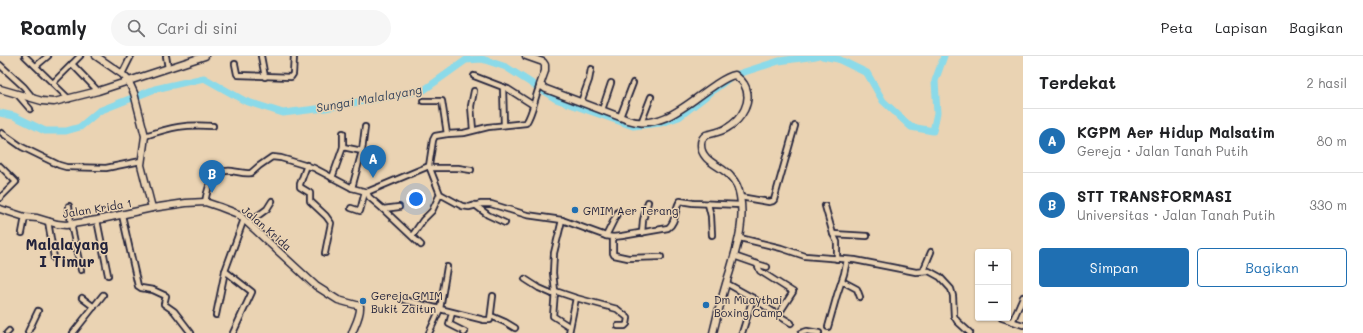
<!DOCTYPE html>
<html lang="id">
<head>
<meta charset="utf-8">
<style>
	:root { --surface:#fff; --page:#f6f6f6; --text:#202124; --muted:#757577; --line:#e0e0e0; --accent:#1f6fb2 }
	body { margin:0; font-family:Mali,sans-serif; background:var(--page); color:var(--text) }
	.controls { position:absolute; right:12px; bottom:12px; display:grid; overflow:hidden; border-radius:4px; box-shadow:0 1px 3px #0004 }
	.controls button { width:36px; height:36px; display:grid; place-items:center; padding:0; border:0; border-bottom:1px solid var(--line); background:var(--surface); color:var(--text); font:20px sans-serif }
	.you { position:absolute; left:416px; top:143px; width:14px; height:14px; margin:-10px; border:3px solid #fff; border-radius:50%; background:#1a73e8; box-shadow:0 0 0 6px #1a73e833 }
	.badge { display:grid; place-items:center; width:26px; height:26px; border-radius:50%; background:var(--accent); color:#fff; font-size:13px; font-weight:700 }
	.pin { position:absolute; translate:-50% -33px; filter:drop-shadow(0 1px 2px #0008) }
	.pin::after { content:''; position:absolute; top:21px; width:14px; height:12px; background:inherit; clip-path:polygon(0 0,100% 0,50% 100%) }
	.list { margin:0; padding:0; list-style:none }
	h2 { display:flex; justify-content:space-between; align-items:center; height:52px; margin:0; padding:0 16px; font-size:17px }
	h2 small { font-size:13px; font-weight:400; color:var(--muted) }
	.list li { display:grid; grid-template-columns:26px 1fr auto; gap:12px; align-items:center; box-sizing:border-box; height:64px; padding:0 16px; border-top:1px solid var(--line) }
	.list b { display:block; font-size:15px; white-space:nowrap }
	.list p { margin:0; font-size:13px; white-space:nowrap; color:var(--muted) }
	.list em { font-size:13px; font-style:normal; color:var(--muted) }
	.actions { display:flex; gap:8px; padding:12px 16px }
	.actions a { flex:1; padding:9px 0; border:1px solid var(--accent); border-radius:4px; text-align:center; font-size:14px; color:var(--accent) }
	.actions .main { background:var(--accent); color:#fff }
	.icon { flex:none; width:22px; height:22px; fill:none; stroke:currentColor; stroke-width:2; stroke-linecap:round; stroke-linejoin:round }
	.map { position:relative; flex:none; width:1023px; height:277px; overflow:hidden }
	header { display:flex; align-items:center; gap:24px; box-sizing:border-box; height:56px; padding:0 20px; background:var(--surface); border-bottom:1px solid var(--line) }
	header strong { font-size:19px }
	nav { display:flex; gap:22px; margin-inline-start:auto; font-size:14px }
	.search { width:280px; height:36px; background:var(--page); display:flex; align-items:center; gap:10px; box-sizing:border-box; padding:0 14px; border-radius:22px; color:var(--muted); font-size:15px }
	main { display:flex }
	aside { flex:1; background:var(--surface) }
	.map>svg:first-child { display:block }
</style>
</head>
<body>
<header>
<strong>Roamly</strong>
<div class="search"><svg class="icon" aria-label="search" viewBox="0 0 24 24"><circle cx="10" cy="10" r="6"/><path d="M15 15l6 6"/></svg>Cari di sini</div>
<nav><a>Peta</a><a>Lapisan</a><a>Bagikan</a></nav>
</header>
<main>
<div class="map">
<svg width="1023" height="277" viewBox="0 0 1023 277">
	<rect width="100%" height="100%" fill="#ead3b3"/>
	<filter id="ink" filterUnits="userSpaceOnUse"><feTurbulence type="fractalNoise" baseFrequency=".025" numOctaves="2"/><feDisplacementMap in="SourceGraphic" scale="8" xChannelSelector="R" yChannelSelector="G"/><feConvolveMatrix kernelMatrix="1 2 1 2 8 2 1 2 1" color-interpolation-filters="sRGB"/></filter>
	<g filter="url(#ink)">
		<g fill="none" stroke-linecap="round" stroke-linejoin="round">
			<g stroke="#8bdae9" stroke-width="7">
				<polyline points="822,0 838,3 867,17 883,45 911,71 933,75 937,57 935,25 944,0"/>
				<polyline points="0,57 14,60 45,75 66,75 80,71 99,55 155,33 204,22 245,45 283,57 325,52 424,34 466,4 482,3 506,11 556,43 633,70 661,67 679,61 732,20 779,5 816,0"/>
			</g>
			<g stroke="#22223b" stroke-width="8">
				<g id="street">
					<polyline points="25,0 69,43"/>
					<polyline points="166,0 168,12"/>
					<polyline points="261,0 265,21"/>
					<polyline points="72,8 98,35"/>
					<polyline points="235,8 237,18 238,19 291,21 293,18 294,0"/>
					<polyline points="0,9 24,31 33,42"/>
					<polyline points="36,10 48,0"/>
					<polyline points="122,18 131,0"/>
					<polyline points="474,20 508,33 533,49"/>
					<polyline points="53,27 80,0"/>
					<polyline points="503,31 504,69"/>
					<polyline points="17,38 30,53"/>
					<polyline points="423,45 442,45 447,78"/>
					<polyline points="581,46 589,24 591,13"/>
					<polyline points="602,54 611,27"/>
					<polyline points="620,61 633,27"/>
					<polyline points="641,67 651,41"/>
					<polyline points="473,74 471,50 474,35"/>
					<polyline points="2,77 22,91 59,109 66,111 106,112 141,105"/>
					<path d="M145 80C172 71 185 68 213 70"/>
					<polyline points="343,91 343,77"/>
					<polyline points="362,95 365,71"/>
					<polyline points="307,109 300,128 300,131 310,137 310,145 326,160 331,167 325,197"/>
					<polyline points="0,110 16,126 0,142"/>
					<path d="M429 110 433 84 435 80 447 78 464 77 488 71 526 67C533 57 535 40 540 29"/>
					<polyline points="430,112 458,112 471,114"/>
					<polyline points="332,122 343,91 362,95 352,132"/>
					<path d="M367 136 429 110 440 138 462 150 469 151 481 148H491L527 159 562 164 606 180 613 181 622 180 668 172C677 166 674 153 680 145L693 147 741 149"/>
					<polyline points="740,141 769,146 773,145 774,144 795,70"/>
					<path d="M205 146C208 130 212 113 232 115 239 116 244 118 251 117L259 110 272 101 281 102 314 112 352 132 367 136 369 141 383 153 399 151"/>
					<polyline points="708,148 711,160 712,179"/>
					<polyline points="475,149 488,159 505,167"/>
					<polyline points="69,150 71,168 81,214"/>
					<polyline points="825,150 833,178 837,186 837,203"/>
					<polyline points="351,152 360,155 365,136"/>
					<polyline points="383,153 421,189"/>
					<polyline points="122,159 138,230 141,232 153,234 166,240 164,248 174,255 191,277"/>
					<polyline points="97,164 108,219"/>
					<polyline points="562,164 554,197 553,217 555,235 576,242 569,277"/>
					<polyline points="48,165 54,202"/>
					<polyline points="248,167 267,153 272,145"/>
					<polyline points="22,177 25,161"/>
					<polyline points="642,177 643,164 648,146"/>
					<polyline points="833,178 867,180"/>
					<polyline points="412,180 423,164 432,155 440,138"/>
					<polyline points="606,180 618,156"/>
					<polyline points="613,181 613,197 614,199 628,202 661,201"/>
					<polyline points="740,182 781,192 805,200 855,204 916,216 929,215 940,221 951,233 953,240 954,260 957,265 970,277"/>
					<polyline points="757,208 767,211"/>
					<polyline points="923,215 931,196"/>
					<polyline points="525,223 539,232 555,239"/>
					<polyline points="842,225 857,233 860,241"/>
					<polyline points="726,227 753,242 778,259 793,236 760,215 757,208 734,200"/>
					<polyline points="555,235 553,260 567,269"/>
					<polyline points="82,242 94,251"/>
					<polyline points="576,242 617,253 628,262 627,268 625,270 618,270"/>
					<polyline points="404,244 440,253 447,211"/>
					<polyline points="452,257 449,268 465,276 464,277"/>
					<polyline points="216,259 225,215"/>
					<polyline points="778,259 791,267"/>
					<polyline points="491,260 505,266 515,272"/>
					<polyline points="1002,262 1023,269"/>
					<polyline points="1012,266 1023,241"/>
					<polyline points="828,271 837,239 844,218 847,204"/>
					<polyline points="28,276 38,255"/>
					<polyline points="7,277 9,275"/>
					<polyline points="73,277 103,239"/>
					<polyline points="233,277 252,236 225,215 244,163"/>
					<polyline points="429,277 440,253 484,264 490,264 493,240"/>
					<polyline points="742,277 753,242"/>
					<polyline points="801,277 807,275 819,277"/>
				</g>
			</g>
			<g stroke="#22223b" stroke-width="9">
				<g id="secondary">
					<path d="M96 0 122 18 128 24 134 37 145 80 141 109 152 152 186 147 205 146 220 151 238 158 316 230 338 244 360 250C361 259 355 269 352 277"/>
					<path d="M526 0 543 6 545 9V15L540 29 546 33 628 64C662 75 689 46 715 29 721 25 728 20 735 19 738 22 742 24 744 28 754 45 741 64 727 72 721 76 713 77 706 79 702 82 701 84 701 89 701 106 723 110 731 121 736 126 739 134 740 140 745 167 737 190 730 215 723 236 718 256 713 277"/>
					<polyline points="0,33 42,45 54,46 98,35 205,0"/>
					<polyline points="0,153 25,161 37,162 57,168 66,169 97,164 152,152"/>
				</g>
			</g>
			<use href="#street" stroke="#ead3b3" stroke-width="4.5"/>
			<use href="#secondary" stroke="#ead3b3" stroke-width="6"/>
		</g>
	</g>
	<g fill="#1f6fb2" stroke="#ead3b3" stroke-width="1.5">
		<circle cx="575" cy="154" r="4"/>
		<circle cx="363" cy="245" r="4"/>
		<circle cx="706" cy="249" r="4"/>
	</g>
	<g text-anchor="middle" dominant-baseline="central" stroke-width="3" stroke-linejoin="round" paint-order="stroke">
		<g font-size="11" fill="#22223b" stroke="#ead3b3">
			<text transform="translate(97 152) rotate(-9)">Jalan Krida 1</text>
			<text transform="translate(267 172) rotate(41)">Jalan Krida</text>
		</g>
		<g font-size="11" fill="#22223b" stroke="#ead3b3" text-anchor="start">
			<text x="583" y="154">GMIM Aer Terang</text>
			<text x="371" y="239">Gereja GMIM<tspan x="371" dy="13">Bukit Zaitun</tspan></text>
			<text x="714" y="243">Dm Muaythai<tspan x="714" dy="13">Boxing Camp</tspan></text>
		</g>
		<g font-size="12" font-style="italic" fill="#37475e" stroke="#ead3b3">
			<text transform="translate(369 42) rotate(-10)">Sungai Malalayang</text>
		</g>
		<g font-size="15" font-weight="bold" fill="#22223b" stroke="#ead3b3">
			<text x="67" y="188">Malalayang<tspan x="67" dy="17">I Timur</tspan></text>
		</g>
	</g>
</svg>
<div class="controls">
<button>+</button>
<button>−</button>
</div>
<div class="you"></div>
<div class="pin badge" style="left:373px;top:122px">A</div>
<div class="pin badge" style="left:212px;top:137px">B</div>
</div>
<aside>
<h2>Terdekat<small>2 hasil</small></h2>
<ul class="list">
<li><span class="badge">A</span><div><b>KGPM Aer Hidup Malsatim</b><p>Gereja · Jalan Tanah Putih</p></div><em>80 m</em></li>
<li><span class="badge">B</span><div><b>STT TRANSFORMASI</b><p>Universitas · Jalan Tanah Putih</p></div><em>330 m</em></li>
</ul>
<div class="actions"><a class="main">Simpan</a><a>Bagikan</a></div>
</aside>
</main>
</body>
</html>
